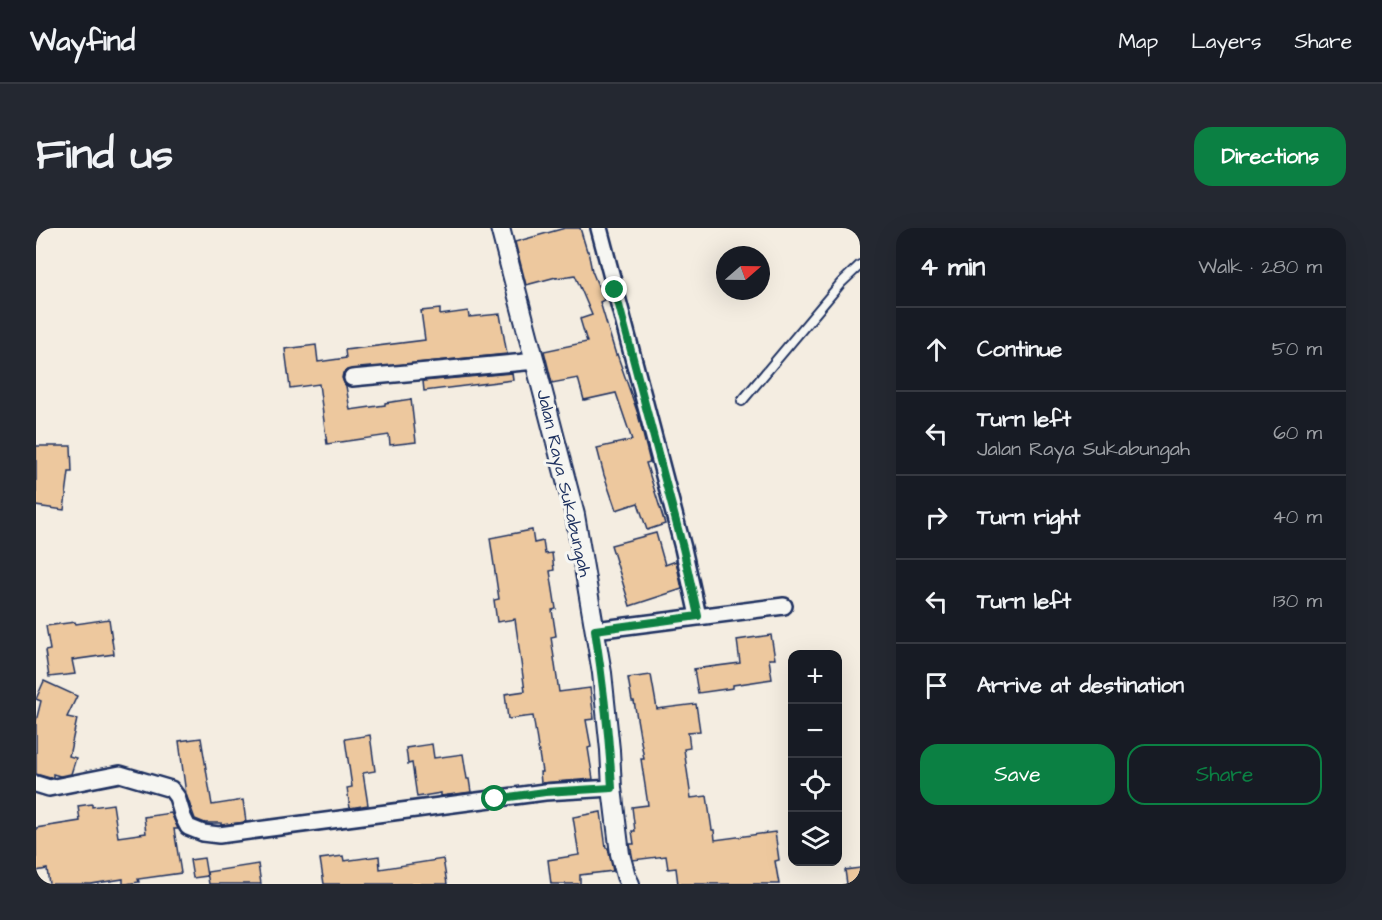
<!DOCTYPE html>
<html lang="en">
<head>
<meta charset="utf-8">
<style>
	:root { --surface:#171b24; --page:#242831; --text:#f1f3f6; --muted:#9ea1a6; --line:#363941; --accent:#0b8043 }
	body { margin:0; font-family:"Architects Daughter",sans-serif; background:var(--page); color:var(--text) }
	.controls { position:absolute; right:18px; bottom:18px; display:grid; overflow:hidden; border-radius:12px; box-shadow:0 6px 24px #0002 }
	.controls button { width:54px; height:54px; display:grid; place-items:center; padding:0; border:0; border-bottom:2px solid var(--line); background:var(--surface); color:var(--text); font:30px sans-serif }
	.compass { position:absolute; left:680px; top:18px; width:54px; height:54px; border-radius:50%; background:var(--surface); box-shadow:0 6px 24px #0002; rotate:70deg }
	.stop { position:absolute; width:18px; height:18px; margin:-14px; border:4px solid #0b8043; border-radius:50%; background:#fff }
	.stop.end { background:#0b8043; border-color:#fff; box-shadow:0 2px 6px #0008 }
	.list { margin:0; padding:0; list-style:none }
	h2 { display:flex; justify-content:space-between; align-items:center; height:78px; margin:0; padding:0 24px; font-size:26px }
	h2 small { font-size:20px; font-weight:400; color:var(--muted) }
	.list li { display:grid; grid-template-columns:39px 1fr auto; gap:18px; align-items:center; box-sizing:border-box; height:84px; padding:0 24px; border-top:2px solid var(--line) }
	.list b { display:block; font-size:22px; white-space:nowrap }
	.list p { margin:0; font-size:20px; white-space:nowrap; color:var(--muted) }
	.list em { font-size:20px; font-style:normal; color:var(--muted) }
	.actions { display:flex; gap:12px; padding:18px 24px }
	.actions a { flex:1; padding:14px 0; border:2px solid var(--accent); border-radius:18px; text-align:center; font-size:21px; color:var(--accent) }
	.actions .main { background:var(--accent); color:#fff }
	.icon { flex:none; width:33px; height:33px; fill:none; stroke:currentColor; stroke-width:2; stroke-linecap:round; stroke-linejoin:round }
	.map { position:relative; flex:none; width:824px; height:656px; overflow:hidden; border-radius:18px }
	header { display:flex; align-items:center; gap:36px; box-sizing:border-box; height:84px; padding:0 30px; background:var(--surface); border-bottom:2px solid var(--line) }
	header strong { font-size:28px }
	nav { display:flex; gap:33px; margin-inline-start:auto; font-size:21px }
	.intro { display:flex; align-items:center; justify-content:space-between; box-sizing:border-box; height:144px; padding:0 36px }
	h1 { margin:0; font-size:42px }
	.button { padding:15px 27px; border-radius:18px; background:var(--accent); color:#fff; font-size:21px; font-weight:700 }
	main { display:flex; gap:36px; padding:0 36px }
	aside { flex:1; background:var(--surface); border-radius:18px; box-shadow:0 6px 24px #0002 }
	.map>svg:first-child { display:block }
</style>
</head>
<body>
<header>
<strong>Wayfind</strong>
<nav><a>Map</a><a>Layers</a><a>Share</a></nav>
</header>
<div class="intro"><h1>Find us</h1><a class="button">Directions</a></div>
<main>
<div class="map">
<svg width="824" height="656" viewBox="0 0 824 656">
	<rect width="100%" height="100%" fill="#f4ede1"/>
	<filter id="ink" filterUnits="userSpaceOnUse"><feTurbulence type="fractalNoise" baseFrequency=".0167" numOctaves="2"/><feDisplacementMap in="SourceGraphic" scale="12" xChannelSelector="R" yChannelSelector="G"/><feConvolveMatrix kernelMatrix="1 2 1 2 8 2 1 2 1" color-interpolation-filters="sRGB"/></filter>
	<g filter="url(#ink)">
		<g fill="#edc89e" stroke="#1b2f5e" stroke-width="1.5">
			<polygon points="529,0 544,0 551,23 552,23 556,43 568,72 564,74 580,127 581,126 602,186 614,234 610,235 629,296 611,302 602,275 580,282 568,247 561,220 596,212 580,165 548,172 542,150 516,155 508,123 551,114 544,91 556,87 539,47 520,50 520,49 490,57 479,14"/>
			<polygon points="404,81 404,87 432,83 433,89 464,86 471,126 311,142 307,145 306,150 308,155 310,158 314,182 349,177 349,175 375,171 380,214 354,217 353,207 291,216 283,156 254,160 249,121 280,117 282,134 310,130 309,122 389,112 385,83"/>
			<polygon points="476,145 477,152 388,163 387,153"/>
			<polygon points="0,218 35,218 36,244 33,244 28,282 0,278"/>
			<polygon points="496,302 498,315 507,313 509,326 516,325 518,342 514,343 520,381 516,382 520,408 515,409 523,464 554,460 558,491 550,492 555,519 552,520 557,551 505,555 504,544 506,544 497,488 472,491 469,466 489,463 479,391 461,394 458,372 463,371 454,310"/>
			<polygon points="620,305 629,337 640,333 646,361 594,378 575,317"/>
			<polygon points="73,391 78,426 36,432 39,446 13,449 9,423 14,422 10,398 39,394 40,396"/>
			<polygon points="735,407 739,431 733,431 736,451 697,457 697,460 662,465 658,441 704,435 701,412"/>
			<polygon points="615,447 621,481 660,476 664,503 652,504 654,520 648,521 655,570 671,568 676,602 678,602 679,612 739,604 743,632 739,633 743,656 642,656 640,640 632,641 630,628 597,632 594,616 598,616 596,603 599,603 596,579 612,577 605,531 608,531 598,473 596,473 592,450"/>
			<polygon points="8,453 41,468 31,489 41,491 33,528 40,530 35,546 24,548 17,546 17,549 14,550 0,546 0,493 5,473 0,471"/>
			<polygon points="334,507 339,543 327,545 332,577 314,580 311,560 316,559 309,511"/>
			<polygon points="165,510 176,577 207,572 210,594 185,597 185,595 169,595 159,591 150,566 143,513"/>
			<polygon points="396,516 398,530 427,526 431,551 433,551 435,564 405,568 405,565 381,569 376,535 372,536 370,520"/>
			<polygon points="56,576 56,579 77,576 82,609 110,605 108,589 135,585 142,601 138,601 145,645 102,651 103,654 90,656 87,656 87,651 55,656 13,656 11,641 0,643 0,600 44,593 42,578"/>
			<polygon points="565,584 570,620 572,620 577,643 544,647 544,656 515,656 512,632 543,627 537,589"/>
			<polygon points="307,628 308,633 343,628 344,641 407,631 411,656 288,656 284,631"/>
			<polygon points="168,630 171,648 157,650 154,632"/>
			<polygon points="222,636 225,656 173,656 171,644"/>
			<polygon points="824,640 824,656 811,656 809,642"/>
		</g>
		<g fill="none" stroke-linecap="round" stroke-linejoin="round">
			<g stroke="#1b2f5e" stroke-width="12">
				<polyline id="service" points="706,173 805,55 824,37"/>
			</g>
			<g stroke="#1b2f5e" stroke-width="20">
				<g id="minor">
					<polyline points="563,0 647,320 662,388"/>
					<polyline points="316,150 500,133"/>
					<polyline points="559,402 748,378"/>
					<polyline points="0,556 13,560 84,546 135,561 141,569 147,589 152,599 167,605 183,607 509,564 576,560"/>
				</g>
			</g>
			<g stroke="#1b2f5e" stroke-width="22">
				<polyline id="tertiary" points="464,0 539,287 566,445 574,522 576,560 584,626 590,648 594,656"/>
			</g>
			<use href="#service" stroke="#f6f6f2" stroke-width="8"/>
			<use href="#minor" stroke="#f6f6f2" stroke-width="15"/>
			<use href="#tertiary" stroke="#f6f6f2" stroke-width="18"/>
		</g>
	</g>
	<g fill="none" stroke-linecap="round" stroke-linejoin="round" filter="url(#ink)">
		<path stroke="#0b8043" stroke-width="8" d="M459 571 509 564 576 560C573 507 567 454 559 402L662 388 647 320 579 62"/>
	</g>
	<g text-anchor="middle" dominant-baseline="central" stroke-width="6" stroke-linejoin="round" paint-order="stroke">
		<g font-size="18" fill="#1b2f5e" stroke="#f6f6f2">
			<text transform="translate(528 255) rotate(77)">Jalan Raya Sukabungah</text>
		</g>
	</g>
</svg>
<div class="controls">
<button>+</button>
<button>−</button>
<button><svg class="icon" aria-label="locate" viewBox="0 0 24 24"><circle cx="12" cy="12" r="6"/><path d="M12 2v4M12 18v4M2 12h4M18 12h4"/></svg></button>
<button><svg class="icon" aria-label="layers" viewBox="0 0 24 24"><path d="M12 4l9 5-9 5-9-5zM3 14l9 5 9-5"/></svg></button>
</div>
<svg class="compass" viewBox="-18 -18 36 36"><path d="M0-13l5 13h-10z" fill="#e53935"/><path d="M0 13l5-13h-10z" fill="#9ea1a6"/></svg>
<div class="stop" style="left:459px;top:571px"></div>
<div class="stop end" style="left:579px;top:62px"></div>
</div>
<aside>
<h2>4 min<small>Walk · 280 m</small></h2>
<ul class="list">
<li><svg class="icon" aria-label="ahead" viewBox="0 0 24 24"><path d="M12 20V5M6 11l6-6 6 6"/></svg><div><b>Continue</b></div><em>50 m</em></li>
<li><svg class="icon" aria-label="left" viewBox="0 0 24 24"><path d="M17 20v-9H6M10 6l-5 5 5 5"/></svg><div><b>Turn left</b><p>Jalan Raya Sukabungah</p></div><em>60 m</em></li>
<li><svg class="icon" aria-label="right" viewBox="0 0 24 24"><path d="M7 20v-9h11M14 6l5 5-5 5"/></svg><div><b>Turn right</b></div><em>40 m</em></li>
<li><svg class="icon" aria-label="left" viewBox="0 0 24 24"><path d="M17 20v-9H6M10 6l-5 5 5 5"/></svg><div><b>Turn left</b></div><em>130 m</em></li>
<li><svg class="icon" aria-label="arrive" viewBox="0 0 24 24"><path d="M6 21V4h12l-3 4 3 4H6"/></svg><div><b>Arrive at destination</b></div></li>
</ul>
<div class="actions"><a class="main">Save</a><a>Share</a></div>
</aside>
</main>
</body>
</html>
